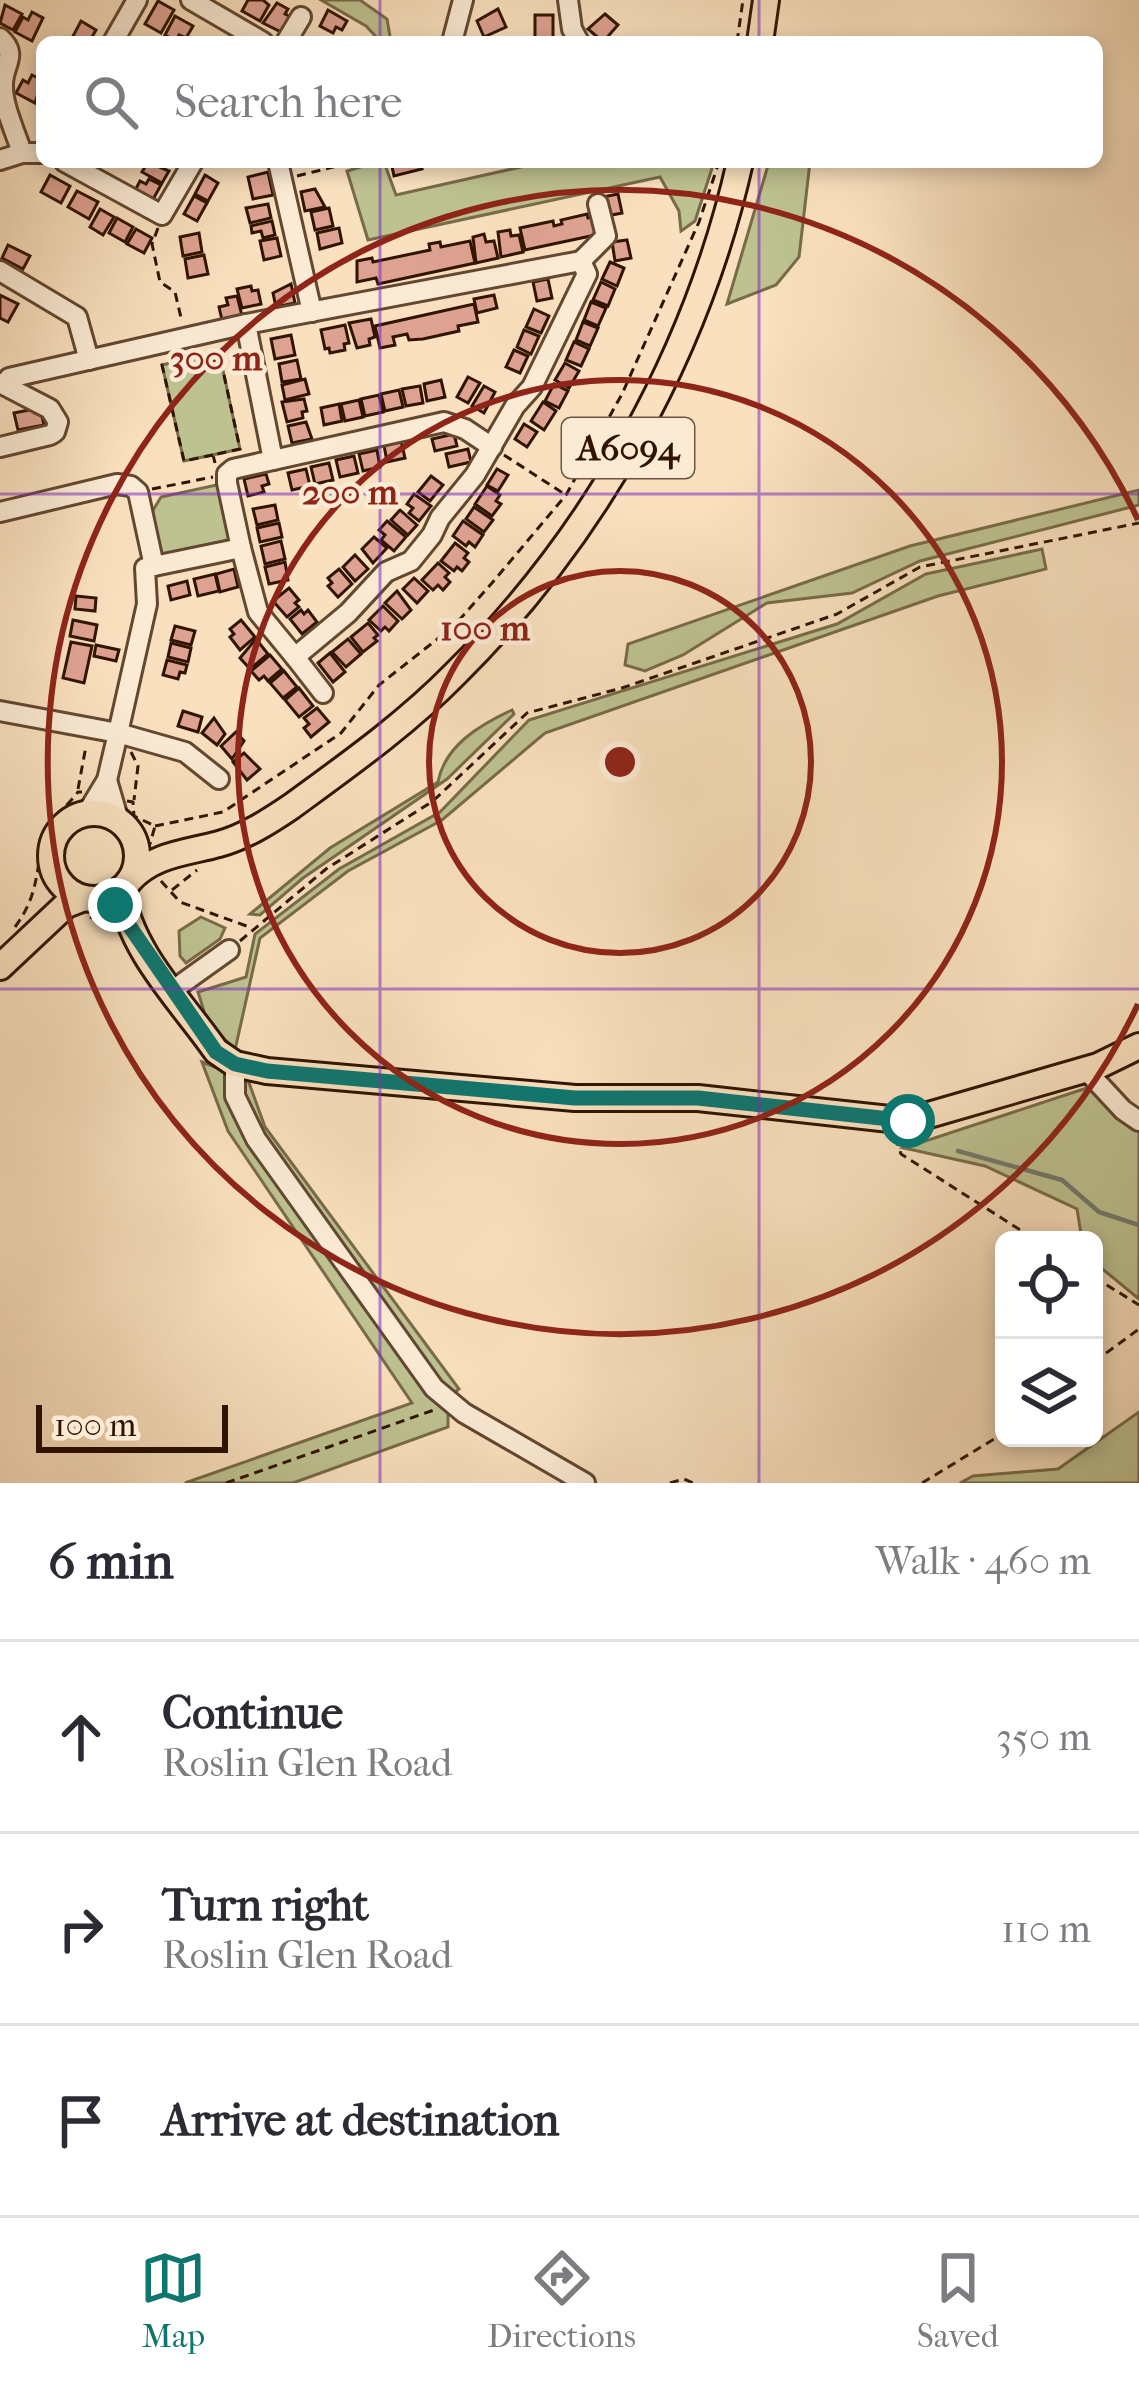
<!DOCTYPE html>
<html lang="en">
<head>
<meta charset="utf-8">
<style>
	:root { --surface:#fff; --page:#f7f7f7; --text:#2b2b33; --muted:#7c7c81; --line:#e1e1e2; --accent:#0f766e }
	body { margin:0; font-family:"IM FELL French Canon",serif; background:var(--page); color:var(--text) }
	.controls { position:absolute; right:36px; bottom:36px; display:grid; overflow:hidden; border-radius:18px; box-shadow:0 6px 18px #0003 }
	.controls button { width:108px; height:108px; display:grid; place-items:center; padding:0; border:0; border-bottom:3px solid var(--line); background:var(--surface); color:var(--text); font:60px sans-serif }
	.scale { position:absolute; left:36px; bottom:30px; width:192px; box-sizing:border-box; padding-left:12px; border:6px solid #311400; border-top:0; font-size:33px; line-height:42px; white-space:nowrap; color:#311400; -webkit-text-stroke:9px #fbebd5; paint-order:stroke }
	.stop { position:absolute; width:36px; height:36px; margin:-27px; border:9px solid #0f766e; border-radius:50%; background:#fff }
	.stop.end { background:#0f766e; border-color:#fff; box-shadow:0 3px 12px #0008 }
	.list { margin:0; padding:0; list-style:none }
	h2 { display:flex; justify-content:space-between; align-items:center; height:156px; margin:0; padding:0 48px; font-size:51px }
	h2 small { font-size:39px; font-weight:400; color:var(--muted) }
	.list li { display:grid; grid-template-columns:78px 1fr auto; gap:36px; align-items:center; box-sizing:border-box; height:192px; padding:0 48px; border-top:3px solid var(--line) }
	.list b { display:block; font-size:45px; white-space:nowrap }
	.list p { margin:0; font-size:39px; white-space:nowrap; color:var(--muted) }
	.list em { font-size:39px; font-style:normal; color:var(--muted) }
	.icon { flex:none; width:66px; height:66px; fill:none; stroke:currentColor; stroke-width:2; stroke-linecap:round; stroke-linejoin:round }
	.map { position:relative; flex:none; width:1139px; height:1483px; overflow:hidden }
	.search { position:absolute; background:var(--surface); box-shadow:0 6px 18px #0003; left:36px; right:36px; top:36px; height:132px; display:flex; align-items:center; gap:30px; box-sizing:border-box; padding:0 42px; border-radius:18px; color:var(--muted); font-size:45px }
	.sheet { height:732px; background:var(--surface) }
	nav { display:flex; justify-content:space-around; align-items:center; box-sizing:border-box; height:168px; border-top:3px solid var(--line); background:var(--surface); font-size:33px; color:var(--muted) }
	nav a { display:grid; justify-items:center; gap:6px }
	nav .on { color:var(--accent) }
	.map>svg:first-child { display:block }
</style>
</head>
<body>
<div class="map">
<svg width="1139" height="1483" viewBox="0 0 1139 1483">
	<rect width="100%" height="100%" fill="#f9e0be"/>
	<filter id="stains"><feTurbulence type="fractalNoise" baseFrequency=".00167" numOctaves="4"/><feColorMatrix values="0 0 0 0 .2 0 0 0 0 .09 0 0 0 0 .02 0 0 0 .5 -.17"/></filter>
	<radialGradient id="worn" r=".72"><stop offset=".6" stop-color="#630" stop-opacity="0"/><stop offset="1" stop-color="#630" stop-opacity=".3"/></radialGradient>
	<g fill="#bec291" stroke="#786b48" stroke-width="3">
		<polygon points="321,0 360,0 387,19 391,42 381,42 366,26"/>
		<polygon points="377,162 384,162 396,195 543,162 714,162 695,221 681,231 679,211 660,177 368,240 347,171"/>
		<polygon points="769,162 810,162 799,257 776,285 727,304"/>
		<polygon points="219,352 240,449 184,461 162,365"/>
		<polygon points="221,484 233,537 228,544 170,556 161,553 152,512 161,497"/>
		<polygon points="1139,490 1139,505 920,561 852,593 767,603 683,655 645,671 625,665 628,644 910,546"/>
		<polygon points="1042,549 1046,569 938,596 545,733 442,820 348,871 260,938 235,1050 207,1021 198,992 246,977 255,934 339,869 440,812 529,720 837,624 926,574"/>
		<path d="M512 710 514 714 447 779 303 878 260 915 250 914 330 848 438 782C445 745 480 725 512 710Z"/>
		<polygon points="201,917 225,928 220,939 186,963 180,956 179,931"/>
		<polygon points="202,1062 248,1080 265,1127 459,1389 448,1398 448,1427 293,1483 185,1483 412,1403 228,1131"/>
		<polygon points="1090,1087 1139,1118 1139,1299 1094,1262 1094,1240 1082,1240 1077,1209 985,1166 904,1148"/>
		<polygon points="1139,1412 1139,1483 960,1483 973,1476 1058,1469"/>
	</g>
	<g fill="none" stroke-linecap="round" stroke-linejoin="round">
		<polyline stroke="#72796c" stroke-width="4.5" points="958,1151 1062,1180 1099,1212 1139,1225"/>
	</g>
	<g fill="#dea292" stroke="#311400" stroke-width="3">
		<polygon points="248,0 263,0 269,5 260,21 242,11"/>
		<polygon points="158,1 174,10 161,33 145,24"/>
		<polygon points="277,3 288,9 285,14 291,17 283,33 263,23"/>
		<polygon points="5,5 22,14 13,30 0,23"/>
		<polygon points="498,9 506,27 484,37 477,21"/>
		<polygon points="328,10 347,21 342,30 336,27 333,33 320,26"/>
		<polygon points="32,12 43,18 32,41 15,32 23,17 28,20"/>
		<polygon points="605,14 618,25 603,42 588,29"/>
		<polygon points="535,15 553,15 553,41 535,40"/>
		<polygon points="175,16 193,26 186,38 179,35 176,41 165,35"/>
		<polygon points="81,21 96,30 89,42 71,40"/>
		<polygon points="32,75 42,80 35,103 16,93 23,80 28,83"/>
		<polygon points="148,162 169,171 162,183 142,172"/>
		<polygon points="420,162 422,169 394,176 391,162"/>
		<polygon points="268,172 273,195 253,199 248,177"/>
		<polygon points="50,175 70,186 61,203 41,192"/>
		<polygon points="205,175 218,183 208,201 195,194"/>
		<polygon points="149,179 161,185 151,203 133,194 140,181 146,184"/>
		<polygon points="315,189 325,207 305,211 301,192"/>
		<polygon points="77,191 98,202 89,219 68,207"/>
		<polygon points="618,194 622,213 607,216 603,197"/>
		<polygon points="194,196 207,203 197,221 184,214"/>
		<polygon points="268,204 271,218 250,223 246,208"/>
		<polygon points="329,208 333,226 315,230 311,212"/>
		<polygon points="100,209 114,217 103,235 90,227"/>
		<polygon points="587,214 588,218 596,216 600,234 525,250 520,228 553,221 554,226 562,224 561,220"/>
		<polygon points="117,218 133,227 125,242 109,233"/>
		<polygon points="272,221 275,235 263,238 261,231 252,233 251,226"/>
		<polygon points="339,228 342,243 320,249 317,233"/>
		<polygon points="136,229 152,238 144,253 127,244"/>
		<polygon points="510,230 511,236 519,235 523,252 501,257 498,232"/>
		<polygon points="199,233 202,252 183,256 180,237"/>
		<polygon points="484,234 486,242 494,241 498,258 476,263 473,237"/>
		<polygon points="277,238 281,256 264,260 260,241"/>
		<polygon points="627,240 631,258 615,261 612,242"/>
		<polygon points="470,241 475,263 378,284 376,278 357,282 357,261 372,258 373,262 430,250 429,244 440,242 441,247"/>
		<polygon points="8,245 30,256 23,269 2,258"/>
		<polygon points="204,255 208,274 188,278 185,259"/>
		<polygon points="610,262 624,268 617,286 602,279"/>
		<polygon points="548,279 552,298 537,301 533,282"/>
		<polygon points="601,282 615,289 608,306 593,300"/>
		<polygon points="291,284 295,303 276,307 273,293"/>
		<polygon points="251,286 252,291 258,290 261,304 242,308 237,289"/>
		<polygon points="0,295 18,304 8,322 0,318"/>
		<polygon points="494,295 497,308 477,313 474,299"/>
		<polygon points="237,296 242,316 222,320 219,307 228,305 226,298"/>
		<polygon points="591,302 606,308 598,326 584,320"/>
		<polygon points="474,304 478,322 458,326 459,331 423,339 409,340 407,334 393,337 395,345 380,348 375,326"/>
		<polygon points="534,309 549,316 541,333 526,327"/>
		<polygon points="371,319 375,337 369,339 370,345 357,348 349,323"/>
		<polygon points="583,322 598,328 590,346 576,340"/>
		<polygon points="345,325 349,343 344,344 345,350 330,353 329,348 325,349 321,330"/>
		<polygon points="524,330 539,336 531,354 517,347"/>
		<polygon points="291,335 295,355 275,359 271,339"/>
		<polygon points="574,342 589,349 581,366 566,360"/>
		<polygon points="514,350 528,356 520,373 506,367"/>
		<polygon points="297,360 301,379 282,382 279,364"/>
		<polygon points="565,363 579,371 569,388 555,380"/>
		<polygon points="468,377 480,383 468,403 457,397"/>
		<polygon points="305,379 309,394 285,400 282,385"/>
		<polygon points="441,380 445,397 427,401 424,384"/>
		<polygon points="554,384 568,391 559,408 545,401"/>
		<polygon points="420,386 423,403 406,406 402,389"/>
		<polygon points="484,386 495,392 484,413 472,406"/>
		<polygon points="399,390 403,407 385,411 381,394"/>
		<polygon points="379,395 383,412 365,416 361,399"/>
		<polygon points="304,399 307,411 302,412 303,418 287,422 282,402"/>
		<polygon points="359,400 363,417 345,421 341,404"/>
		<polygon points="543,402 556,411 544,430 531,421"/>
		<polygon points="339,404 342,421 324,425 321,408"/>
		<polygon points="34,409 35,413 41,412 44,425 18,430 14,413"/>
		<polygon points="306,422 312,439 292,443 288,426"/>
		<polygon points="524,424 537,432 527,447 515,439"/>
		<polygon points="454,434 457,446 435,451 432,439"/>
		<polygon points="401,441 405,458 387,462 384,445"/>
		<polygon points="468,449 471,462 449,467 446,454"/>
		<polygon points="377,450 380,467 363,471 359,454"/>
		<polygon points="354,456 358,473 340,477 336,460"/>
		<polygon points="329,463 333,480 315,484 311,467"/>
		<polygon points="306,469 310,486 292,490 288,473"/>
		<polygon points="497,469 508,475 498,491 487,485"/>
		<polygon points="266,474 269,484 262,486 264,492 248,496 244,479"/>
		<polygon points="431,476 443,485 430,501 418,492"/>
		<polygon points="487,486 500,495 496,501 501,504 492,516 475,504"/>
		<polygon points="414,494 431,506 419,521 409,513 413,508 407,504"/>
		<polygon points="275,505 278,520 257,525 253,509"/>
		<polygon points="474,507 493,520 484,532 466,519"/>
		<polygon points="400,510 417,525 408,535 391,520"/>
		<polygon points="387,521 406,537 394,551 381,540 385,535 379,530"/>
		<polygon points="463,521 483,535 475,547 469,542 466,546 453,536"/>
		<polygon points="279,523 282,537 260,542 257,528"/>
		<polygon points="374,537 387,548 373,563 362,549"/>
		<polygon points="281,541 285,559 265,564 261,546"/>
		<polygon points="455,543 468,553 464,558 469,562 462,571 457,567 454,571 441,561"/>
		<polygon points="355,555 368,569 355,581 343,567"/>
		<polygon points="285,562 288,580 269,584 265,567"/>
		<polygon points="438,563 449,573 445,577 450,582 443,590 438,585 433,590 422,580"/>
		<polygon points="234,569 238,587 220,592 216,574"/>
		<polygon points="339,569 352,584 338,597 328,586 332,583 328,578"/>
		<polygon points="215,574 219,591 198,596 194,579"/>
		<polygon points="414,578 428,591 417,603 403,589"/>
		<polygon points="187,581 190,595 171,600 168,586"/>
		<polygon points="289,588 299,600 295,603 299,607 287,617 273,601"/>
		<polygon points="397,591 411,610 402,619 385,603"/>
		<polygon points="76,596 96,598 95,611 75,609"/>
		<polygon points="383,606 398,621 389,631 385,627 381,631 369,620"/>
		<polygon points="301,610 304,614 308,610 317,622 302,634 290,619"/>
		<polygon points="73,620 97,625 94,641 70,636"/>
		<polygon points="241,620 255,637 240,650 230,637 234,634 230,629"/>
		<polygon points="368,623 378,635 374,638 377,641 363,652 351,637"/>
		<polygon points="175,626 195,631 191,645 171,640"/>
		<polygon points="256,639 268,654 250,669 240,658"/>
		<polygon points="348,639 361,654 346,667 332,652"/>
		<polygon points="71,642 92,646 84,683 63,678"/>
		<polygon points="171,643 191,648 188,662 168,657"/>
		<polygon points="96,645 119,650 116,661 94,656"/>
		<polygon points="330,653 345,672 333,682 318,663"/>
		<polygon points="270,655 282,669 268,681 264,676 259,680 251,671"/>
		<polygon points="167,660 187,665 185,673 180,672 178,679 163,675"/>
		<polygon points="284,671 297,687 283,698 270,683"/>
		<polygon points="299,688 313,706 299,717 285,700"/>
		<polygon points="317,708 329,722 311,737 304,728 309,724 304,718"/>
		<polygon points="183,711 202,717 198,732 178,726"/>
		<polygon points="214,718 225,734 217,745 202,733"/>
		<polygon points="236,732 244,741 232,759 221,746"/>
		<polygon points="244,753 260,769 247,780 233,762"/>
	</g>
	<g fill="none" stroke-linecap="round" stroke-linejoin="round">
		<g stroke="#634730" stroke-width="24">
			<g id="minor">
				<polyline points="191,0 263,42"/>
				<polyline points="568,0 572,29 579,42"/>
				<path d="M0 38C19 55 3 65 3 84 2 105 16 133 22 153"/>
				<polyline points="113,42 137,0"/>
				<polyline points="286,42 301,17"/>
				<polyline points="452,42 463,0"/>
				<polyline points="0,160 22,153 42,153"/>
				<polyline points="65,162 162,215 193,162"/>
				<polyline points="278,162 312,312"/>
				<polyline points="581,261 606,236 598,204"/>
				<polyline points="0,271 77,317 89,360"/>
				<polyline points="246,324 273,460"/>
				<polyline points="9,378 246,324 581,261 587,274 532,387 515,406 475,475 440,518 432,535 411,561 386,572 348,613 295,657 258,612 241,548"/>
				<polyline points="0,383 50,409 58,422 55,432 50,435 0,447"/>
				<polyline points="0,512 117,484 131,486 138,492 154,566 241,548 227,483 227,474 233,469 444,422 465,429 492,447"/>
				<polyline points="154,566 145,568 147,604 118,733 185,752 219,779"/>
				<polyline points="295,657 323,693"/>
				<polyline points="0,711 118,733 107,780 87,813"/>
				<polyline points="107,780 119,821"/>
				<polyline points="173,990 229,950"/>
				<polyline points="235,1064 235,1096 256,1139 434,1388 464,1413 585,1483"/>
				<polyline points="1085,1069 1123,1110 1139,1121"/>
			</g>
		</g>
		<g stroke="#311400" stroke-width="30">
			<g id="major">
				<polyline points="760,42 766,0"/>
				<circle cx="94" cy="856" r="43"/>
				<path d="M129 881C153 854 186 853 219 844 245 837 270 821 292 806 348 765 406 724 455 674 595 536 697 353 740 162"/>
				<path d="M121 889C129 951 182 1002 216 1051L235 1064 267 1071 575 1098H698L908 1121 1098 1066 1139 1046"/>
				<polyline points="0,967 66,905 84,898"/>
			</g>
		</g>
		<g stroke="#311400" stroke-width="3" stroke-dasharray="9 6" stroke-linecap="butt">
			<polyline points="737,42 743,0"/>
			<polyline points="297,176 353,162"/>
			<polyline points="158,228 152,244 160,282 175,292 182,322"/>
			<polyline points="213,455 184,461 162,365 219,352 240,449 213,455 215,463"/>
			<polyline points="504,455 566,495"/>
			<polyline points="152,489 213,477"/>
			<polyline points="131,752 138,766 134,800"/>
			<polyline points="78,789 86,746"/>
			<polyline points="127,801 133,802 134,816 155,826 150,844"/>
			<polyline points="155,826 223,812 341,733 379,685 454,626 492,583 566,495 622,394 699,222 719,162"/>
			<polyline points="161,881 180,902 252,928"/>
			<polyline points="172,890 197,870"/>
			<polyline points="90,917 109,923"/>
			<path d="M15 927C39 894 35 874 44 837 49 819 67 807 78 792H82"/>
			<polyline points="240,941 326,869 433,801 527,713 622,688 837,614 920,567 1139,523"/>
			<polyline points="895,1137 901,1154 1036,1240"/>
			<polyline points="1094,1277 1139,1305"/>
			<polyline points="1094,1362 1139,1329"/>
			<polyline points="226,1483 434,1410"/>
			<polyline points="670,1483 684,1479 693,1483"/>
			<polyline points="922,1483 1004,1433"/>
		</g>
		<use href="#minor" stroke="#fbebd5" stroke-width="18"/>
		<use href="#major" stroke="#f9e0be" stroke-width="24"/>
	</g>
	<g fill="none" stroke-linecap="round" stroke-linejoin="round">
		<polyline stroke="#0f766e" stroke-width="15" points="115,905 216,1052 235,1064 267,1071 575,1098 698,1098 908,1121"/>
	</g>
	<path fill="none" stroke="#7b2cbf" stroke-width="3" stroke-opacity="0.55" d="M380 0V42M759 0V42M380 162V1483M759 162V1483M0 494H1139M0 989H1139"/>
	<g fill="none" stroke="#8f2418" stroke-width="6">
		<circle cx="620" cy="762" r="191"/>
		<circle cx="620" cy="762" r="382"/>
		<path d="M1138 1004A572 572 0 1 1 1138 520"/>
	</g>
	<g text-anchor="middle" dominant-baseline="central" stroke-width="9" stroke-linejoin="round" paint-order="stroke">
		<rect fill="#fbebd5" stroke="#6e5440" stroke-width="3" x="562" y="418" width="132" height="60" rx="9"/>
		<g font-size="36" font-weight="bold" fill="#311400">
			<text x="628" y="448">A6094</text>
		</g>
	</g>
	<circle cx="620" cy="762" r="18" fill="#8f2418" stroke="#fbebd5" stroke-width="6"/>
	<g font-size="36" text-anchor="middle" font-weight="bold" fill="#8f2418" stroke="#fbebd5" stroke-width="9" stroke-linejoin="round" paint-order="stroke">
		<text x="216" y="370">300 m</text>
		<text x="350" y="504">200 m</text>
		<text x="485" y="640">100 m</text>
	</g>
	<rect width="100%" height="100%" filter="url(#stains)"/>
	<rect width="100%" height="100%" fill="url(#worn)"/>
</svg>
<div class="controls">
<button><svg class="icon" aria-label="locate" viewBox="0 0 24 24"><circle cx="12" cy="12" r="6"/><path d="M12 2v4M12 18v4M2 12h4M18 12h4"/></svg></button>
<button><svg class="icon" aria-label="layers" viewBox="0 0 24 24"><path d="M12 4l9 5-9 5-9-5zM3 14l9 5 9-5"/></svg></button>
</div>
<div class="scale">100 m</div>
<div class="stop" style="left:908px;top:1121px"></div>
<div class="stop end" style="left:115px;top:905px"></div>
<div class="search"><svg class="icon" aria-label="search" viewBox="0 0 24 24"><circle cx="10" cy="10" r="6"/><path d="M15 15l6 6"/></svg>Search here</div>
</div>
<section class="sheet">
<h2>6 min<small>Walk · 460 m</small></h2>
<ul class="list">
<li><svg class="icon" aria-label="ahead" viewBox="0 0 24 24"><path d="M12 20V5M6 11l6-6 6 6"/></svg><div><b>Continue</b><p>Roslin Glen Road</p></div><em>350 m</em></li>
<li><svg class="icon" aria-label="right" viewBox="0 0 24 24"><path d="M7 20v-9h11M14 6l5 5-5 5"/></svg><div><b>Turn right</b><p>Roslin Glen Road</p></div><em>110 m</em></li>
<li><svg class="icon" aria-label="arrive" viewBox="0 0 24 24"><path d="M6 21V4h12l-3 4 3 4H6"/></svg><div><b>Arrive at destination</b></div></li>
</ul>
</section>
<nav>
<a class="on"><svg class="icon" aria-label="map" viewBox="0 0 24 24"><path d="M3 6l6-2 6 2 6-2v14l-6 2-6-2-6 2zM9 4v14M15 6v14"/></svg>Map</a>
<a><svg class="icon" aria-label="directions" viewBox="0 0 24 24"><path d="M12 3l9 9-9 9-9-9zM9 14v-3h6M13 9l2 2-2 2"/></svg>Directions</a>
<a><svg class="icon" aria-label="saved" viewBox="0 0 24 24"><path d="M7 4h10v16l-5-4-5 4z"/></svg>Saved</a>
</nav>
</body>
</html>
